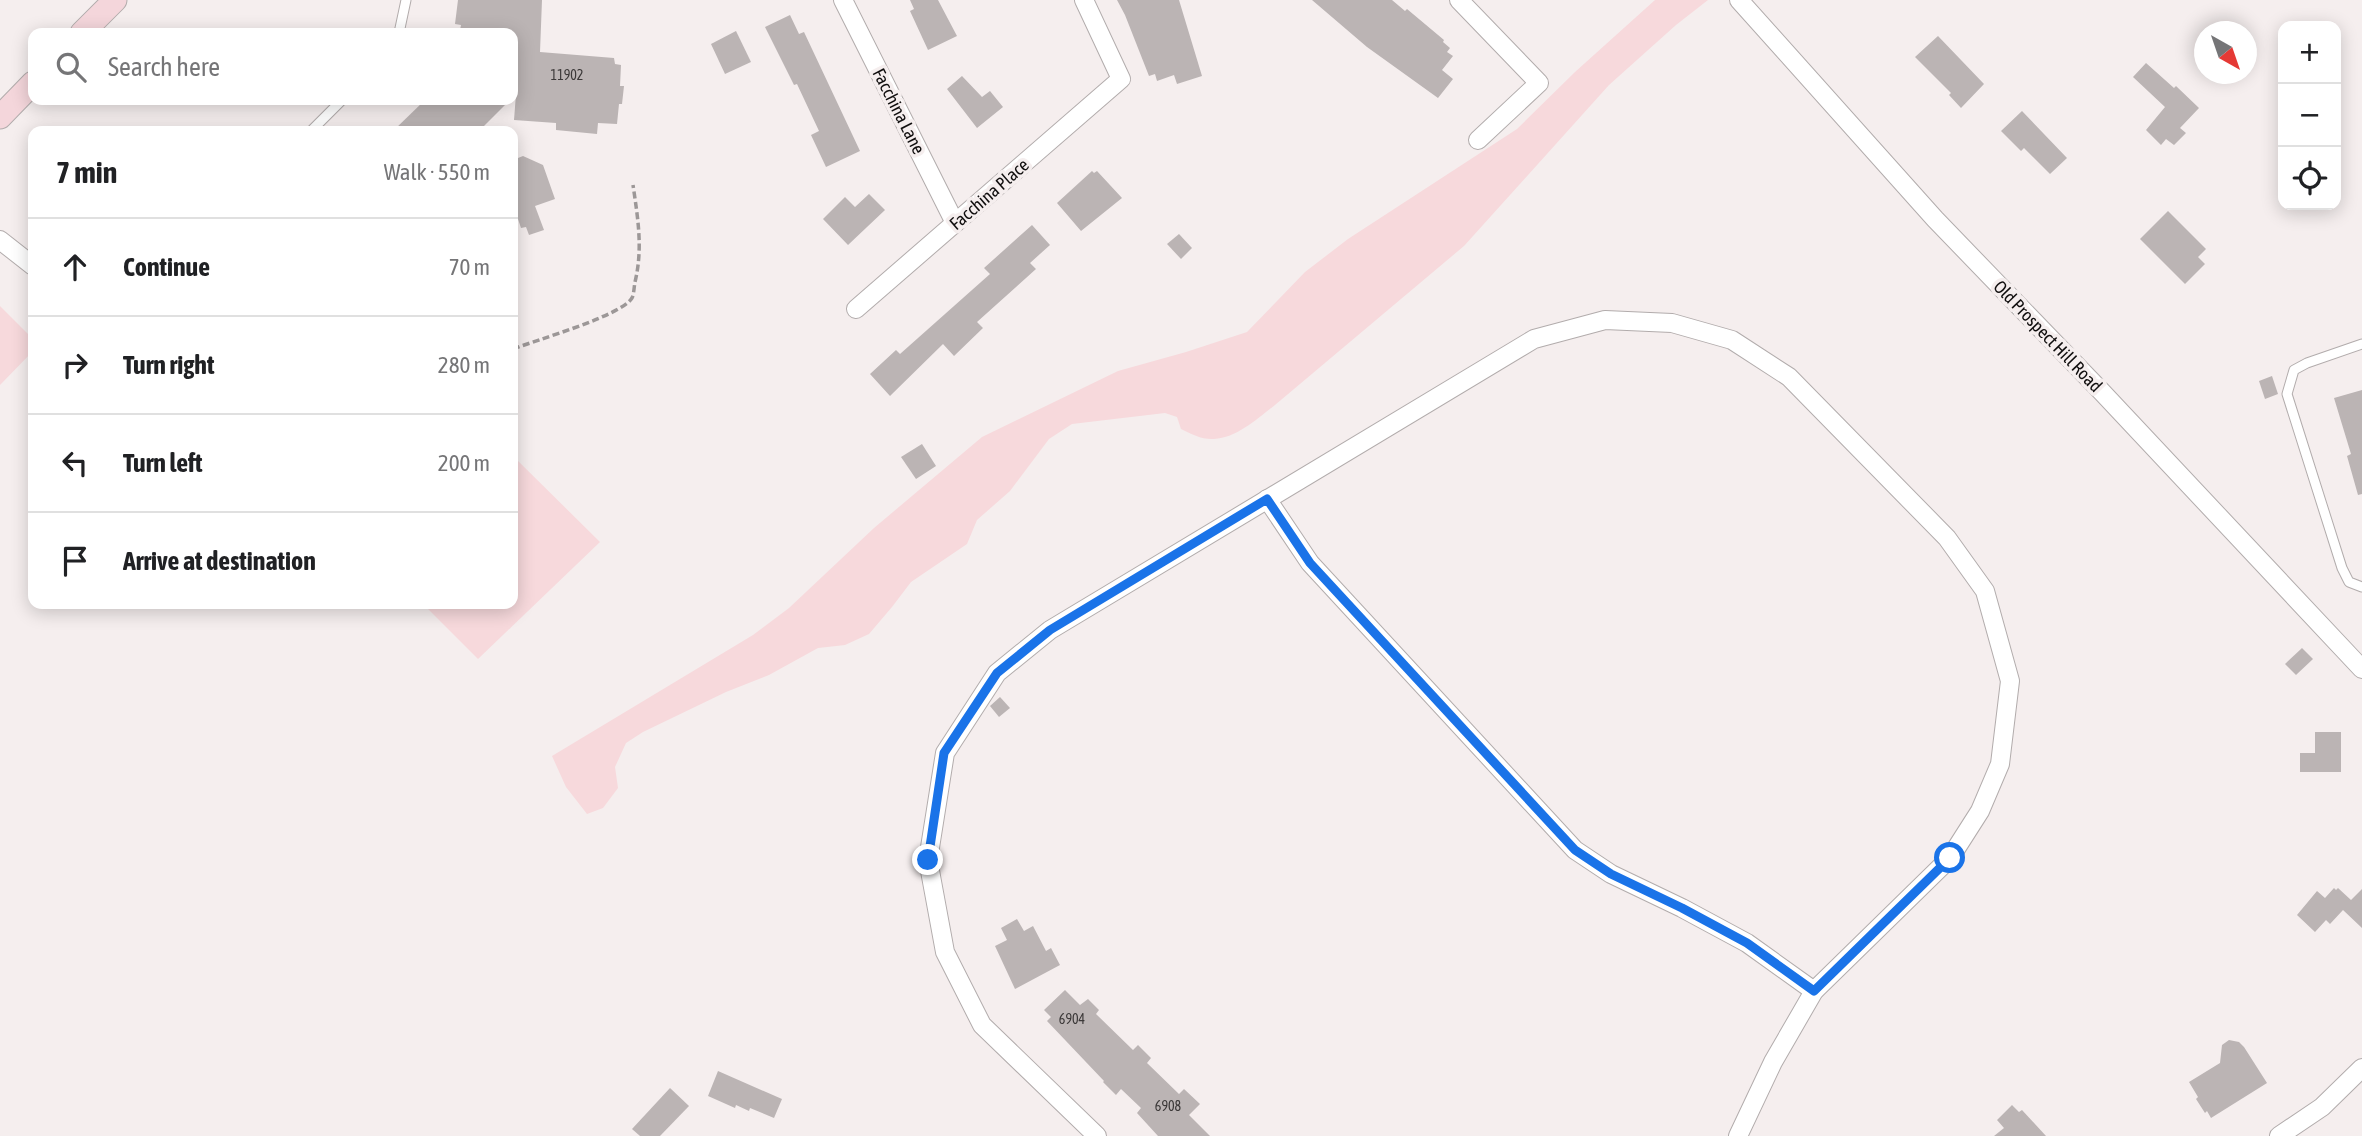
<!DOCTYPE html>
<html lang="en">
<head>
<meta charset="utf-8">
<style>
	:root { --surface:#fff; --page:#f6f6f6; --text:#202124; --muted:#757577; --line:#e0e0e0 }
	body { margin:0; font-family:"Asap Condensed",sans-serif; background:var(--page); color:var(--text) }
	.controls { position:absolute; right:21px; top:21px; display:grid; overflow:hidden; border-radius:14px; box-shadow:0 4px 18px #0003 }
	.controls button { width:63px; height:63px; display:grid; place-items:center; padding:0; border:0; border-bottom:2px solid var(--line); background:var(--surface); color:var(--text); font:35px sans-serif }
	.compass { position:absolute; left:2194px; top:21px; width:63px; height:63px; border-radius:50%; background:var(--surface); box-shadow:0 4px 18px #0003; rotate:140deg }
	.stop { position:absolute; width:21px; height:21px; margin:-16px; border:5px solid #1a73e8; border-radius:50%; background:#fff }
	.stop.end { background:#1a73e8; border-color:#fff; box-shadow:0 2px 7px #0008 }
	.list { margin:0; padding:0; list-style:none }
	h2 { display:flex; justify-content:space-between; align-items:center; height:91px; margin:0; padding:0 28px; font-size:30px }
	h2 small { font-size:23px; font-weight:400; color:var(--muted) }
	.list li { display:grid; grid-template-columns:46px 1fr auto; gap:21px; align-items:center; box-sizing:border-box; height:98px; padding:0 28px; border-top:2px solid var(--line) }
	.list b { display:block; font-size:26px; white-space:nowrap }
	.list em { font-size:23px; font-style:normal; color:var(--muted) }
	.icon { flex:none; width:38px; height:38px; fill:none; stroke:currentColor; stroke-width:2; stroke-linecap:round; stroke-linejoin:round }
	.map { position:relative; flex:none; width:2362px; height:1136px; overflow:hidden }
	.search { position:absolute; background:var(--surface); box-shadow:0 4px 18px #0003; left:28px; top:28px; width:490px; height:77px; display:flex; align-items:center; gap:18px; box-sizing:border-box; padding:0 24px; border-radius:14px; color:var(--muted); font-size:26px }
	.panel { position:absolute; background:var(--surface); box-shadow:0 4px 18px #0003; left:28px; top:126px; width:490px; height:483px; border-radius:14px }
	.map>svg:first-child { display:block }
</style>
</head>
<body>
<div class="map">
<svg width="2362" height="1136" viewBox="0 0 2362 1136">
	<rect width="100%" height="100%" fill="#f5eeee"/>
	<g fill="#f7d9dc">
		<path d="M1655 0H1708L1676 25 1609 85 1464 246 1275 405C1258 418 1237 438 1214 439 1203 440 1191 434 1181 429L1177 417 1165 413 1072 424 1049 439 1010 491 977 520 967 544 911 582 892 607 869 634 845 645 818 648 769 675 726 692 643 732 626 743 615 767 618 788 603 808 587 814 566 787 552 756 753 635 789 608 874 528 982 437 1118 371 1186 352 1247 332 1305 272 1348 239 1517 129 1575 72Z"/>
		<polygon points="0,306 33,339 33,351 0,385"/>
		<polygon points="513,456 600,542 478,659 423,604 513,604"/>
	</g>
	<g fill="#bbb4b4">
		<polygon points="458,0 542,0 540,52 614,58 615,64 621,65 620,86 624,86 622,104 619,104 617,124 598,123 597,134 556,130 556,123 514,120 516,94 513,97 513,33 470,33 470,31 460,30 461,25 455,24"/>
		<polygon points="910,0 938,0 957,36 928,50 910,11 914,9"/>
		<polygon points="1117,0 1179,0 1202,76 1177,84 1174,75 1157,81 1155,74 1149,76 1125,15"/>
		<polygon points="1312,0 1392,0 1405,11 1407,9 1444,40 1443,42 1450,48 1447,52 1453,56 1442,70 1453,79 1438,98 1367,47"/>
		<polygon points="790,15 799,34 804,32 860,151 826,167 811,135 819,131 797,84 794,85 765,27"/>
		<polygon points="736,31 751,62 725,74 711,44"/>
		<polygon points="1938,36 1984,84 1961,108 1949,95 1951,93 1915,57"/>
		<polygon points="2146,63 2174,88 2176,86 2199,108 2180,128 2186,133 2174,145 2166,139 2161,145 2146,130 2165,107 2133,77"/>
		<polygon points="962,76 982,97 990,91 1003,107 977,128 947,89"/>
		<polygon points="425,100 510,100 479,131 393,131"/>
		<polygon points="2022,111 2067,158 2050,174 2024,148 2021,151 2001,131"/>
		<polygon points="523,156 543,165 555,199 535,206 544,230 529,235 526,227 521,228 516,213 513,214 513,160"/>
		<polygon points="1092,171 1094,173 1097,171 1122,198 1081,231 1057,203"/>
		<polygon points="869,194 885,210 848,245 823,219 845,197 855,207"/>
		<polygon points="2168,211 2206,249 2198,257 2205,264 2185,284 2140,239"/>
		<polygon points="1032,225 1050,245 1030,263 1036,269 977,322 983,328 954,356 943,344 890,396 870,374 896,350 900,354 990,274 984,268"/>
		<polygon points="1179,234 1192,248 1181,259 1167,244"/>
		<polygon points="2272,376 2278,394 2265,399 2259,381"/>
		<polygon points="2362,390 2362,494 2358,495 2347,456 2351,454 2334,398"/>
		<polygon points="922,444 936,466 916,479 901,457"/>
		<polygon points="2302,648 2313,659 2296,675 2285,664"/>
		<polygon points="1000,697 1010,708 999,717 990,706"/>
		<polygon points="2315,732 2341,732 2341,772 2300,772 2300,753 2315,753"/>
		<polygon points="2334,888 2336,890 2338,888 2351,900 2362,889 2362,928 2343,910 2330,924 2326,920 2315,932 2297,915 2317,891 2325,898"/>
		<polygon points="1017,919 1024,931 1033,926 1046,951 1051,948 1060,965 1015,989 995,946 1007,940 1001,928"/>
		<polygon points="1065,990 1080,1005 1088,999 1099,1010 1096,1014 1133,1050 1138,1045 1151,1058 1147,1063 1179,1094 1184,1089 1200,1104 1189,1115 1210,1136 1158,1136 1137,1113 1141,1108 1121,1089 1116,1095 1103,1082 1104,1081 1047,1021 1051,1017 1044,1010"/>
		<polygon points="2229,1040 2239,1042 2244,1047 2267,1083 2211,1118 2207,1111 2205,1113 2196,1099 2198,1097 2189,1082 2220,1063 2222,1045"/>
		<polygon points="718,1071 782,1099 774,1118 750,1108 749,1111 736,1105 735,1108 708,1096"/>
		<polygon points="670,1088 689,1106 660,1136 640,1136 632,1129"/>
		<polygon points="2012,1105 2019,1112 2022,1110 2046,1136 1994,1136 2004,1128 1997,1120"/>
	</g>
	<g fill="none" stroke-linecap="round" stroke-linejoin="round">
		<g stroke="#b2acac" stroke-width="11">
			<g id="lane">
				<polyline points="399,33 406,0"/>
				<polyline points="311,131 342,100"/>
				<polyline points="2362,344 2307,363 2294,370 2287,394 2342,568 2349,582 2362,587"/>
			</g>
		</g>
		<g stroke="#b2acac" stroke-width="20">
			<g id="street">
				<polyline points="843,0 955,223"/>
				<polyline points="1459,0 1539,83 1478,140"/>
				<polyline points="1739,0 1935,219 2101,391 2362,669"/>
				<polyline points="0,240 33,266"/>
				<polyline points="856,309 1121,79 1084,0"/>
				<polyline points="1267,499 1310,563 1575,850 1611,874 1682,908 1747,943 1814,991"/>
				<polyline points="1097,1136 982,1025 945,952 928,860 945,753 997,673 1050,630 1534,339 1605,320 1672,323 1732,340 1789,377 1947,538 1985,591 2010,681 2000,764 1980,811 1950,858 1814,991 1773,1062 1738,1136"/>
				<polyline points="2279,1136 2322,1107 2362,1068"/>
			</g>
		</g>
		<g stroke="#b2acac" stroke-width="25">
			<g id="secondary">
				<polyline points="82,33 115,0"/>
				<polyline points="0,117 33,83"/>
			</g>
		</g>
		<path stroke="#9c9797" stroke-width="3.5" stroke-dasharray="7 3.5" stroke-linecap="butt" d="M513 349C536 340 621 316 632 298 634 294 634 287 635 282 643 249 638 219 633 185"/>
		<use href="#lane" stroke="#fff" stroke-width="9"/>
		<use href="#street" stroke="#fff" stroke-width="18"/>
		<use href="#secondary" stroke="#f4d6db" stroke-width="23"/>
	</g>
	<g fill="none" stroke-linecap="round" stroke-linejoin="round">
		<polyline stroke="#1a73e8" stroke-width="9" points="928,860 944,753 997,673 1050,630 1267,499 1310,563 1575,850 1611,874 1682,908 1747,943 1814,991 1950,858"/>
	</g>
	<g text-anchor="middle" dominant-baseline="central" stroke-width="7" stroke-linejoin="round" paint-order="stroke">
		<g font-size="14" fill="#3b3838">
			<text x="567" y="75">11902</text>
			<text x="1072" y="1019">6904</text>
			<text x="1168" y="1106">6908</text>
		</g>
		<g font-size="18" fill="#100e0e" stroke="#f5eeee">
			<text transform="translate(899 111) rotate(63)">Facchina Lane</text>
			<text transform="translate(989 194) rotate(-41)">Facchina Place</text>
			<text transform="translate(2048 336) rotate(46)">Old Prospect Hill Road</text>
		</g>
	</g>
</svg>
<div class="controls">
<button>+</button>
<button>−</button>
<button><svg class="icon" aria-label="locate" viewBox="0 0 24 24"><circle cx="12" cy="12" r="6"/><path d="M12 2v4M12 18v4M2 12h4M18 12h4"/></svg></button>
</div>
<svg class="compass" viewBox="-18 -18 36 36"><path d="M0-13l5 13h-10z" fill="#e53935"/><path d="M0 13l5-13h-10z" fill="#757577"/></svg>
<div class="stop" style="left:1950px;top:858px"></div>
<div class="stop end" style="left:928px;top:860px"></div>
<div class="search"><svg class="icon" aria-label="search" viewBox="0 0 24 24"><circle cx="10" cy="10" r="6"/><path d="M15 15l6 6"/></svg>Search here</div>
<section class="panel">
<h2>7 min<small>Walk · 550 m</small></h2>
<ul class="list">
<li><svg class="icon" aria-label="ahead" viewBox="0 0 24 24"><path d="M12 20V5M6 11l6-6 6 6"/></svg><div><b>Continue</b></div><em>70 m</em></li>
<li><svg class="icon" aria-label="right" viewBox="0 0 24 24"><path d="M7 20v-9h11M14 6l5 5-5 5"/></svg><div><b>Turn right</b></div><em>280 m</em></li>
<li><svg class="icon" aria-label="left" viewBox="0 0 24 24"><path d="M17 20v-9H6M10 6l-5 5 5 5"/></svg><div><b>Turn left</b></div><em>200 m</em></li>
<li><svg class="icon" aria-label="arrive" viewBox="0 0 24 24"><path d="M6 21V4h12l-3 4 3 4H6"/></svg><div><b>Arrive at destination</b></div></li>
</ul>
</section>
</div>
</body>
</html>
